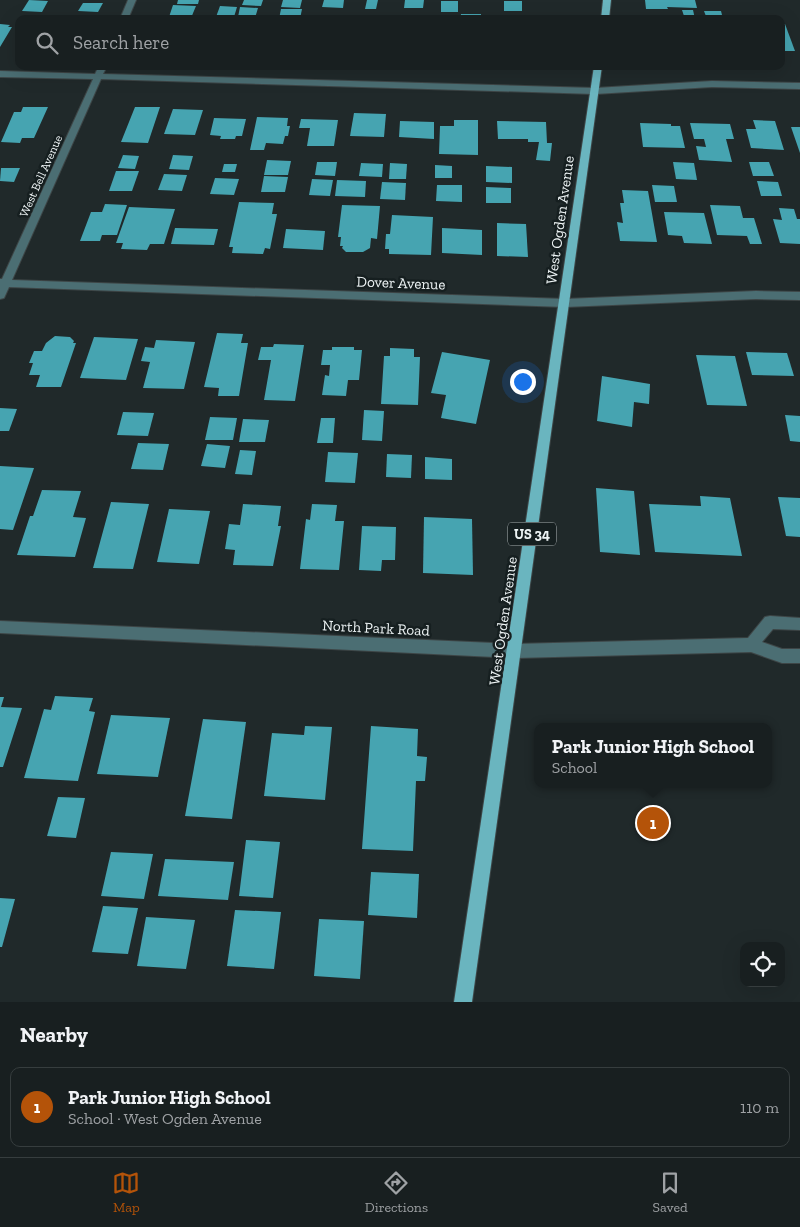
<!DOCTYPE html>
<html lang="en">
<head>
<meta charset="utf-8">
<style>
	:root { --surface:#181f20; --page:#252c2d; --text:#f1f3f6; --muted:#9fa2a5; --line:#363d3e; --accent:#b45309 }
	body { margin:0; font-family:"Zilla Slab",serif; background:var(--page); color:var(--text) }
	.controls { position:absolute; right:15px; bottom:15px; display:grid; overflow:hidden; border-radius:10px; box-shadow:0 5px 20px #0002 }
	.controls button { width:45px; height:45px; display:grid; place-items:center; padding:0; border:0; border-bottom:1px solid var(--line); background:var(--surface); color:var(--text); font:25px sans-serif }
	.you { position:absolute; left:522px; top:381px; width:18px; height:18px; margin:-12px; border:4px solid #fff; border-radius:50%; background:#1a73e8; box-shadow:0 0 0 8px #1a73e833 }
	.badge { display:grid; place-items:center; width:32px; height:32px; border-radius:50%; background:var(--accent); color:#fff; font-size:16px; font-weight:700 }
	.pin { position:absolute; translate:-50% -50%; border:2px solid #fff; box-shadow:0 1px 5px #0006 }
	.popup { position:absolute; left:534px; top:723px; width:238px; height:65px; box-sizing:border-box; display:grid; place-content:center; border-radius:10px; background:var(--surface); filter:drop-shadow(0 1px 4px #0005); font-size:16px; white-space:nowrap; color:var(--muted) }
	.popup b { font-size:19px; color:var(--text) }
	.popup::after { content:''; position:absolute; left:50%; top:100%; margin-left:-10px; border:10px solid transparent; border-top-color:var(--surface) }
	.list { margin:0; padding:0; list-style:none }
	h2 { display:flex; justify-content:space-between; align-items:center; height:65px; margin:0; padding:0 20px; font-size:21px }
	h2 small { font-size:16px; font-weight:400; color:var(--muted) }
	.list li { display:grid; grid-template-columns:32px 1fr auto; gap:15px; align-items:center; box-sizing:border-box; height:80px; margin:0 10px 10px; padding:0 10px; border:1px solid var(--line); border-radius:10px }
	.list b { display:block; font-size:19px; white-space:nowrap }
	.list p { margin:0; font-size:16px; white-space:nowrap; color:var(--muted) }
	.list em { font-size:16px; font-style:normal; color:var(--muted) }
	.icon { flex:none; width:28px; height:28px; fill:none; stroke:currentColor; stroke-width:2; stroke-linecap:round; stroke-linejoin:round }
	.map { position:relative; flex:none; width:800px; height:1002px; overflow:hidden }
	.search { position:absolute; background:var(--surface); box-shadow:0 5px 20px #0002; left:15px; right:15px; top:15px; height:55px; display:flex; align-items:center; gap:12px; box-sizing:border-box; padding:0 18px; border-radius:10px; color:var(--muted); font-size:19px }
	.sheet { height:155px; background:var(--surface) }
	nav { display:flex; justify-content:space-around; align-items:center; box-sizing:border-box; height:70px; border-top:1px solid var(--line); background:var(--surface); font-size:14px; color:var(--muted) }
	nav a { display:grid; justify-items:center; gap:2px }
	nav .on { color:var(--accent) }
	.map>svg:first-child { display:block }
</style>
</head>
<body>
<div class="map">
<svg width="800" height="1002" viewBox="0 0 800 1002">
	<rect width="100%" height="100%" fill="#20292a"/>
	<g fill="#46a4b1">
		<polygon points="29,0 48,1 42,12 22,11"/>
		<polygon points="178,0 199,0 198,4 177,4"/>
		<polygon points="244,0 263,0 261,6 242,5"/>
		<polygon points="283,0 302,0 300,8 281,7"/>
		<polygon points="324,0 344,0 343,8 322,7"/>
		<polygon points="367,0 378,0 376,9 365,9"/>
		<polygon points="405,0 424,0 423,8 404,8"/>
		<polygon points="645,0 695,0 697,8 667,7 668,9 646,9"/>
		<rect x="441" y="1" width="17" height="11"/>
		<rect x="504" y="1" width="18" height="10"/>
		<polygon points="83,3 103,3 98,12 78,11"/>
		<polygon points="173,5 196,6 191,18 169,17"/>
		<polygon points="220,6 237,7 234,17 216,17"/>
		<polygon points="240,7 258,8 255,18 238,17"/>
		<polygon points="281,9 302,9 300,19 279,19"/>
		<polygon points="682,10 693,10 695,19 685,19"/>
		<polygon points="704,11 721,11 723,19 707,19"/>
		<polygon points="461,14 481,14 481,19 460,19"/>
		<polygon points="0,24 10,25 8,27 12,27 0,47"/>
		<polygon points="781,24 785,24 795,51 781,51"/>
		<polygon points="23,107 48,107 34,138 22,138 20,143 1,142 14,112 21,112"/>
		<polygon points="135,107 160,107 148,143 121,142"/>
		<polygon points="173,109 203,110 195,135 164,134"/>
		<polygon points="354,113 386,114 384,137 350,136"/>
		<polygon points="257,117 288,118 287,126 290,126 288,136 285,136 283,144 266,143 264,150 250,150"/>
		<polygon points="214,118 246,119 242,136 236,136 235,139 220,139 221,136 210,135"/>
		<polygon points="301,119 338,120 334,146 307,146 310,128 299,128"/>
		<polygon points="454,120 478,120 478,155 439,154 440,126 454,126"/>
		<polygon points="753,120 775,121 784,150 751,148 746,129 756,129"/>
		<polygon points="400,121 434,122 434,139 399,137"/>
		<polygon points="497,121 546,122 547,143 552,143 550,161 536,160 539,142 528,142 528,139 498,139"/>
		<polygon points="640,123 671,124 671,126 680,126 685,148 643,147"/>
		<polygon points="690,123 730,124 734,139 726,139 732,162 699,160 696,146 706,147 704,139 694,139"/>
		<polygon points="791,127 800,127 800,153"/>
		<polygon points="123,155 139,156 135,169 118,168"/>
		<polygon points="173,155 193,156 189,170 169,169"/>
		<polygon points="267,160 291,161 288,175 264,175"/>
		<polygon points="317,162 337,162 335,176 315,175"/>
		<polygon points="673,162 694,163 697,180 676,179"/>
		<polygon points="749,162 769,162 774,176 753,176"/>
		<polygon points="361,163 383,164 382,177 359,176"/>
		<polygon points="390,163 407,164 406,179 389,179"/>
		<polygon points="224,164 237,164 235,172 222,172"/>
		<polygon points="435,165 452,166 452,178 435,178"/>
		<polygon points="486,166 512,167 512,183 486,182"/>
		<polygon points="1,168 20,168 14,182 0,181"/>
		<polygon points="116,171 139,171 132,191 109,191"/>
		<polygon points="164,174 187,175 182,191 158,190"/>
		<polygon points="264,176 288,177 285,192 261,192"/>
		<polygon points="215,178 239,179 234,195 210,194"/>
		<polygon points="312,179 333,180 330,196 309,195"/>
		<polygon points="337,180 366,181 365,197 335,196"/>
		<polygon points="757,181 778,182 782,196 761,196"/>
		<polygon points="382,182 406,183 405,200 380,199"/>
		<polygon points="437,185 462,185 462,202 436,201"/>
		<polygon points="652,185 674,186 677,202 655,202"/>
		<polygon points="486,187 511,188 511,203 486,203"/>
		<polygon points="622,190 648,191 657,242 620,241 617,222 623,223 620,203 624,203"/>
		<polygon points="239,202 274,203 272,214 277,214 270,249 265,248 263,254 232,253 233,247 229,247"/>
		<polygon points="105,204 127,205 117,235 102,235 100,241 80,241 91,212 102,212"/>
		<polygon points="342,205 380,206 377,239 371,238 370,248 363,252 346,252 342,248 343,246 340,246 341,237 338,237"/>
		<polygon points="710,205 740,206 743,218 754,218 762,244 750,244 747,236 717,235"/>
		<polygon points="129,207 175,209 164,244 150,244 147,250 121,249 123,243 116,243"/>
		<polygon points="779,208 794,209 797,219 800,219 800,244 780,243 773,219 782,220"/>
		<polygon points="664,212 704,213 712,244 684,243 682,236 668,235"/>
		<polygon points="392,215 433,217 431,255 389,254 389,249 385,249 386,234 390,234"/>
		<polygon points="497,223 526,224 528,257 497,256"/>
		<polygon points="175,228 218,229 214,245 171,244"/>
		<polygon points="442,228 482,230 482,255 442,253"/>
		<polygon points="286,229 325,231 323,250 283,248"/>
		<polygon points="217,333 243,334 241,343 248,343 239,396 218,396 219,388 204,387"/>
		<polygon points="55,336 70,337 74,341 73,343 76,343 61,387 36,387 40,375 29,375 33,363 29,363 34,351 42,351 46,343"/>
		<polygon points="94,337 138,339 126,380 80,378"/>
		<polygon points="156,340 195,342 184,389 143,388 150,362 141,361 145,347 154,348"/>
		<polygon points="274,344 304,345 295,401 264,400 271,360 258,360 261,347 273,347"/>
		<polygon points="332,347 354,347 354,350 362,350 359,380 348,380 346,396 322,395 325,375 329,376 330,365 321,365 323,350 332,350"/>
		<polygon points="390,348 414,349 414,357 420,357 418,405 381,404 384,356 390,356"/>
		<polygon points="442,352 490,360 476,424 441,418 446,395 431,393"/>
		<polygon points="746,352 787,353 794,376 752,375"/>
		<polygon points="696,355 735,356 747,406 707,405"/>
		<polygon points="602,376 650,384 649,404 634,402 632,427 597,421"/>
		<polygon points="0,408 17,409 9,431 0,431"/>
		<polygon points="364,410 384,411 382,441 362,440"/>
		<polygon points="123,412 154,413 148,436 117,435"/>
		<polygon points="785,415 800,416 800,442 790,441"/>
		<polygon points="210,417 237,418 233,440 205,440"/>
		<polygon points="321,418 335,418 333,443 317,443"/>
		<polygon points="243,419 269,420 265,442 239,442"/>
		<polygon points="138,443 169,444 163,470 131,469"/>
		<polygon points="207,444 230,446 225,468 201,466"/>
		<polygon points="240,450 256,451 252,475 235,474"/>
		<polygon points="328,452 358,453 355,483 325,482"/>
		<polygon points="387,454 412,455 411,478 386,477"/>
		<polygon points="425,457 452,459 452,480 425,479"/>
		<polygon points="0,466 34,468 13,530 0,529"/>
		<polygon points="596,488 634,491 640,555 600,552"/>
		<polygon points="42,490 81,491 73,517 86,518 75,557 17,555 30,516 33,516"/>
		<polygon points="700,496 730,498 742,556 655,552 649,504 701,506"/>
		<polygon points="778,497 800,498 800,537 786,536"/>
		<polygon points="111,502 149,504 133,569 93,568"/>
		<polygon points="243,504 281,506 278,526 281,526 273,566 233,565 235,550 225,549 229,524 240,525"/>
		<polygon points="312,504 337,505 335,521 344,521 339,570 300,569 306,519 310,520"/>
		<polygon points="169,509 210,511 199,564 157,562"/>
		<polygon points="424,517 472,519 473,575 423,573"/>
		<polygon points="362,526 396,527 395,560 382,560 381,571 359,570"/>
		<polygon points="55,696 93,698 89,711 95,712 78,781 24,778 44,709 51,710"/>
		<polygon points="0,697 4,697 1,707 22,708 3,767 0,767"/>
		<polygon points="111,715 170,718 158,777 97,774"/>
		<polygon points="203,719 246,722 232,819 185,816"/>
		<polygon points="305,726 332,727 325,800 264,796 272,733 304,735"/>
		<polygon points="371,726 418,729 417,756 427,757 425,781 416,781 413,851 362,849"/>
		<polygon points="58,797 85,798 76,838 47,836"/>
		<polygon points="246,840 280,842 273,898 239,896"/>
		<polygon points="111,852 153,854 144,899 101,896"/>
		<polygon points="165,859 234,862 228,900 158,896"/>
		<polygon points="371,872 419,874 417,918 368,915"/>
		<polygon points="0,898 15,899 2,947 0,947"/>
		<polygon points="103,906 138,908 128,954 92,952"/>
		<polygon points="235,910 281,912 274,969 227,966"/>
		<polygon points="146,917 195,920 186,969 137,966"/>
		<polygon points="319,919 364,921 360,979 314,976"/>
	</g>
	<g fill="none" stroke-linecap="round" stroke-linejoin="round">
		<g stroke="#3d4546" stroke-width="2">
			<g id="minor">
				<polygon points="128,0 136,0 128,19 120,19"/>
				<polygon points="99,66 107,66 103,74 595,88 712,81 800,83 800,89 712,87 595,94 101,79 12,280 565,299 756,291 800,292 800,300 756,299 565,307 9,287 4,298 0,299 0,279 2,279 93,79 0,77 0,71 95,74"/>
				<polygon points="770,616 800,618 800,630 773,629 762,642 782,649 800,649 800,663 782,663 751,652 515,658 0,633 0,621 515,644 748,638 765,617"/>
			</g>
		</g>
		<g stroke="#3d4546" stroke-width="2">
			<g id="primary">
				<polygon points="603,0 611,0 609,19 601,19"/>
				<polygon points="594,66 602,66 472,1002 454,1002"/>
			</g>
		</g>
		<use href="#minor" fill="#4b6e73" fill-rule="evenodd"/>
		<use href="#primary" fill="#6ab5bf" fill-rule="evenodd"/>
	</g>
	<g text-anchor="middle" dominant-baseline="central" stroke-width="5" stroke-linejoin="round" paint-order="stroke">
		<g font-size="12" fill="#eef4f5" stroke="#161f20">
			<text transform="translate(41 176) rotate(-66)">West Bell Avenue</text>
		</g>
		<rect fill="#161f20" stroke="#adb4b5" stroke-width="1" x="508" y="522.5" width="48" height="23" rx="4"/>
		<g font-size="14" font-weight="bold" fill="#eef4f5">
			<text x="532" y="534">US 34</text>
		</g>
		<g font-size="15" fill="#eef4f5" stroke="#161f20">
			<text transform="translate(560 220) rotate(-82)">West Ogden Avenue</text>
			<text transform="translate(401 283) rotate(2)">Dover Avenue</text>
			<text transform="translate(503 621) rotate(-82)">West Ogden Avenue</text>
			<text transform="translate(376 628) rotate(3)">North Park Road</text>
		</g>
	</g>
</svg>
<div class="controls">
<button><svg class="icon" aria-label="locate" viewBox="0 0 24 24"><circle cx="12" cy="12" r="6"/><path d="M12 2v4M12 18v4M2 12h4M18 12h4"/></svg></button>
</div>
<div class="you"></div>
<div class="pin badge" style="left:653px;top:823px">1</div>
<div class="popup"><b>Park Junior High School</b>School</div>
<div class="search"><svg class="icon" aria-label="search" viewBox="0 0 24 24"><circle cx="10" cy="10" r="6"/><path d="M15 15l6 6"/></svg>Search here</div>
</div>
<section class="sheet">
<h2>Nearby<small></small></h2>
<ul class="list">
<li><span class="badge">1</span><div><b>Park Junior High School</b><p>School · West Ogden Avenue</p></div><em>110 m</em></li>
</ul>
</section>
<nav>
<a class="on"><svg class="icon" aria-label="map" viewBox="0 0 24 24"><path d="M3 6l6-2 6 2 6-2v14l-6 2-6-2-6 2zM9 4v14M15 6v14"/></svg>Map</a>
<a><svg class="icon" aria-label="directions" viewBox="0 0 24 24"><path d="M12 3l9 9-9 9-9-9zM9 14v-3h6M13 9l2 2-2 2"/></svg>Directions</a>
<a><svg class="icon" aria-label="saved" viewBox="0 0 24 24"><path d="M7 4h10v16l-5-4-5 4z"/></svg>Saved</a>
</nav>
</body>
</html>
